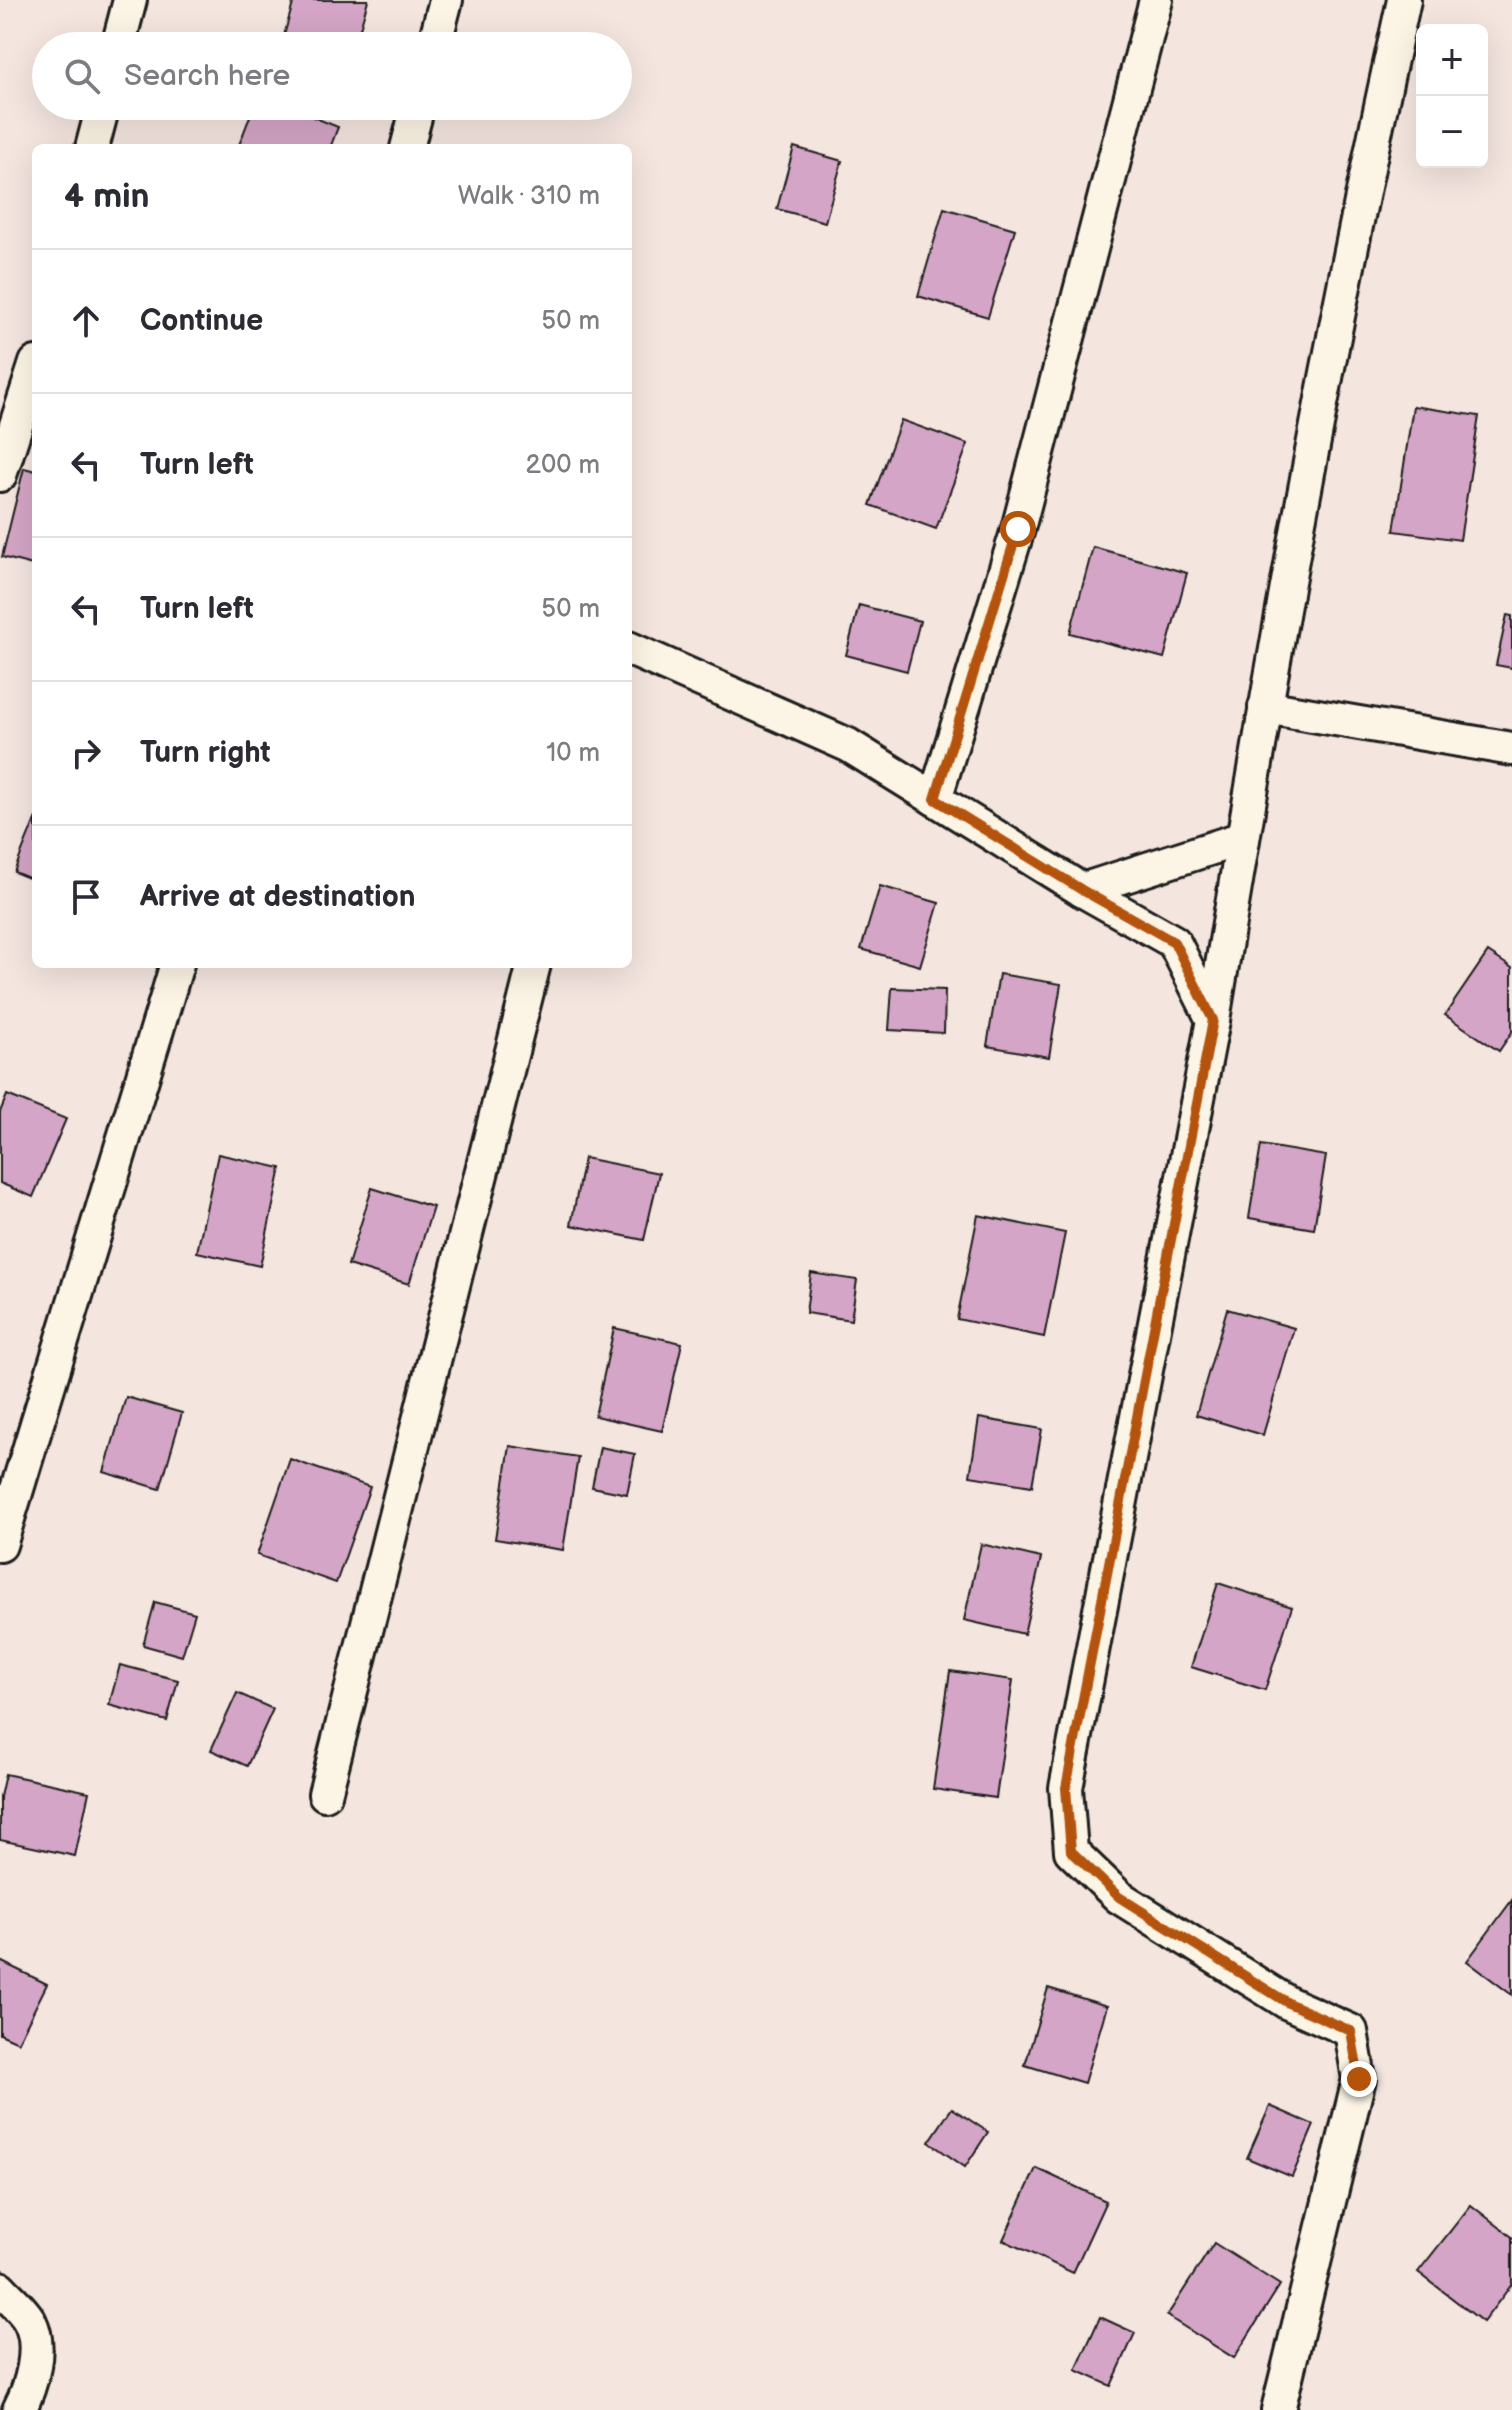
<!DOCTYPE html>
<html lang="en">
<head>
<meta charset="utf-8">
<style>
	:root { --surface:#fff; --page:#f7f7f7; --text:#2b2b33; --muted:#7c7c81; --line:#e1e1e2 }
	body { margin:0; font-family:"Balsamiq Sans",sans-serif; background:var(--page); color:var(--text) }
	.controls { position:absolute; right:24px; top:24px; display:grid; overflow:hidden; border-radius:12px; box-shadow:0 8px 32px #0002 }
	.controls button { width:72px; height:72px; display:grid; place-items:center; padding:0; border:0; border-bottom:2px solid var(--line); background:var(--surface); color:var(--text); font:40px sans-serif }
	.stop { position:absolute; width:24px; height:24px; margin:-18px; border:6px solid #b45309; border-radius:50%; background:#fff }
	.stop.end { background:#b45309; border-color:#fff; box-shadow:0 2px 8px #0008 }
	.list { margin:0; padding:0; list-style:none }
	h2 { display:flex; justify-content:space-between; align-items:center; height:104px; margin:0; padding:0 32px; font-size:34px }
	h2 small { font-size:26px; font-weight:400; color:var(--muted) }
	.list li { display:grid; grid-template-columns:52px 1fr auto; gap:24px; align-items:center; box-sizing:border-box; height:144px; padding:0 32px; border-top:2px solid var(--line) }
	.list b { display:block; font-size:30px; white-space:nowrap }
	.list em { font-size:26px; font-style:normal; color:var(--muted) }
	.icon { flex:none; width:44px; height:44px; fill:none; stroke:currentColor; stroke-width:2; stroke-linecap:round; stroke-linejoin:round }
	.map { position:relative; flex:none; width:1512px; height:2410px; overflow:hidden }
	.search { position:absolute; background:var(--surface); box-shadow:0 8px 32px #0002; left:32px; top:32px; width:600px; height:88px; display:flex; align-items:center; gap:20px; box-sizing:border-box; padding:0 28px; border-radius:44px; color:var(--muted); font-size:30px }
	.panel { position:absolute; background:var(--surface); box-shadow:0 8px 32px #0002; left:32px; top:144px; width:600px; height:824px; border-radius:12px }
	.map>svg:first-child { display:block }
</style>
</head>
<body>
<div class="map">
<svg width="1512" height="2410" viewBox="0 0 1512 2410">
	<rect width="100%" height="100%" fill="#f4e5df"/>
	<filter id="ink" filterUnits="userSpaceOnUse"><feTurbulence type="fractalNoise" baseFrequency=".0125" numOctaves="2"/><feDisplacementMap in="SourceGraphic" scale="16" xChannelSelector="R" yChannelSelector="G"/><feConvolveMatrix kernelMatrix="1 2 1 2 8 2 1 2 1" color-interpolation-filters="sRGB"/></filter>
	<g filter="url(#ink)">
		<g fill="#d4a5c6" stroke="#1c1c1c" stroke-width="2">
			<polygon points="294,0 368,0 355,46 281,46"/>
			<polygon points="254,106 286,106 338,127 330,148 247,148 239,145"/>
			<polygon points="794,147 842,161 825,222 777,209"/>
			<polygon points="944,208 1015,229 988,317 918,296"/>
			<polygon points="1413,406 1479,416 1460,540 1394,531"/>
			<polygon points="901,420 968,444 936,529 870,505"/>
			<polygon points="24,468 36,471 36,566 2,557"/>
			<polygon points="1093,547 1187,573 1164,658 1070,633"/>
			<polygon points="859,605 920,621 907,671 846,655"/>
			<polygon points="1507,615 1512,616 1512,668 1496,665"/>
			<polygon points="36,817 36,881 14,872"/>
			<polygon points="880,886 939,903 920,966 861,949"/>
			<polygon points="1488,952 1512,968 1512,1032 1499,1051 1445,1015"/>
			<polygon points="999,974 1061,984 1049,1057 987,1046"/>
			<polygon points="892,988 945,990 944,1033 889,1030"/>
			<polygon points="7,1095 66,1119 33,1197 0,1183 0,1112"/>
			<polygon points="1261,1145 1326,1156 1314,1229 1249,1218"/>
			<polygon points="218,1154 281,1168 260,1266 197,1252"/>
			<polygon points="584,1158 659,1173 644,1240 571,1225"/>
			<polygon points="372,1188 433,1207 409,1284 348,1265"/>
			<polygon points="978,1215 1065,1233 1044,1337 957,1319"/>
			<polygon points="811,1273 857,1280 851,1320 806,1313"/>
			<polygon points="1227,1309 1294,1328 1263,1435 1196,1415"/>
			<polygon points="614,1328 682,1343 662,1431 595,1416"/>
			<polygon points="126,1397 182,1413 160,1489 104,1472"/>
			<polygon points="979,1418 1042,1429 1032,1486 970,1476"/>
			<polygon points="510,1446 578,1457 563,1550 495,1539"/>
			<polygon points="600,1447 635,1454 627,1494 592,1487"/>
			<polygon points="290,1459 370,1487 336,1583 257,1555"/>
			<polygon points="981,1544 1041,1558 1024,1634 964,1620"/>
			<polygon points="1218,1583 1292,1607 1265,1690 1191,1667"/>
			<polygon points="155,1602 195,1613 182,1656 143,1645"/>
			<polygon points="120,1665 178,1680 167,1721 109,1705"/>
			<polygon points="950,1671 1013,1680 996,1798 933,1789"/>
			<polygon points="237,1693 273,1709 247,1766 211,1750"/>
			<polygon points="5,1774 89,1792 75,1856 0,1840 0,1797"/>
			<polygon points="1512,1900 1512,1995 1467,1961"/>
			<polygon points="0,1961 47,1984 18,2042 0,2034"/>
			<polygon points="1048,1988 1107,2006 1084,2083 1025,2065"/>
			<polygon points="1270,2106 1314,2125 1292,2177 1247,2158"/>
			<polygon points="952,2108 988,2132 965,2167 929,2142"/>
			<polygon points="1036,2168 1106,2201 1073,2273 1003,2240"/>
			<polygon points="1471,2205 1512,2237 1512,2284 1483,2322 1418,2272"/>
			<polygon points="1214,2243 1280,2285 1234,2358 1167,2316"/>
			<polygon points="1100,2317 1135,2333 1111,2386 1076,2370"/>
		</g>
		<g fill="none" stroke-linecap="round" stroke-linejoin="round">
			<g stroke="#1c1c1c" stroke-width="38">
				<g id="minor">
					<polyline points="118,46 130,0"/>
					<polyline points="434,46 446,0"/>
					<polyline points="92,148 103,106"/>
					<polyline points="407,148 418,106"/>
					<polyline points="0,475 36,363"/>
					<polyline points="628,648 848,745 1082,890 1174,942 1213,1020 1066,1788 1071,1851 1119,1897 1288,2003 1351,2031 1359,2079 1278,2410"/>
					<polyline points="1265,707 1512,749"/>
					<polyline points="935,799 1018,529 1156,0"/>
					<polyline points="1082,890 1243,838"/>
					<path d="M1213 1020C1269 678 1329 338 1404 0"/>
					<polyline points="0,1545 177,964"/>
					<polyline points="325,1794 534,964"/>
					<path d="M0 2288C9 2298 24 2310 30 2322 43 2348 31 2387 19 2410"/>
				</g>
			</g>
			<use href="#minor" stroke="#fcf5e5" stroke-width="32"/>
		</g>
	</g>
	<g fill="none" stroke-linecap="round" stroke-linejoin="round" filter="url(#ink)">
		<polyline stroke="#b45309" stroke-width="10" points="1018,529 935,799 1082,890 1174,942 1213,1020 1066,1788 1071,1851 1119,1897 1288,2003 1351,2031 1359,2079"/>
	</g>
</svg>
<div class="controls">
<button>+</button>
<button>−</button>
</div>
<div class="stop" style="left:1018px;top:529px"></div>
<div class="stop end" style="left:1359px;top:2079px"></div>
<div class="search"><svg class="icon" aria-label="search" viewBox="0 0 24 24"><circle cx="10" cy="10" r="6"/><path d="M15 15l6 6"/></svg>Search here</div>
<section class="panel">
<h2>4 min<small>Walk · 310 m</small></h2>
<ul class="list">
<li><svg class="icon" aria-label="ahead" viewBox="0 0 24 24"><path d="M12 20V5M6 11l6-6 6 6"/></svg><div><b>Continue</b></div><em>50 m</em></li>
<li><svg class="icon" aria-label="left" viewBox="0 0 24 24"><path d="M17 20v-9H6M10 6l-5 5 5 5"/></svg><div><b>Turn left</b></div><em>200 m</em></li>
<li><svg class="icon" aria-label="left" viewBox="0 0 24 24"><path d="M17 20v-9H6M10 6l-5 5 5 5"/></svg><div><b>Turn left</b></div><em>50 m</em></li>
<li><svg class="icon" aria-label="right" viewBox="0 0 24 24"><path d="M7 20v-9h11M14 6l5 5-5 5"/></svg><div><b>Turn right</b></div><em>10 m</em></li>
<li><svg class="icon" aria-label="arrive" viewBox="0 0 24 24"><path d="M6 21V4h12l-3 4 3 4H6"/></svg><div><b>Arrive at destination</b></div></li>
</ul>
</section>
</div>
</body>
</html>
